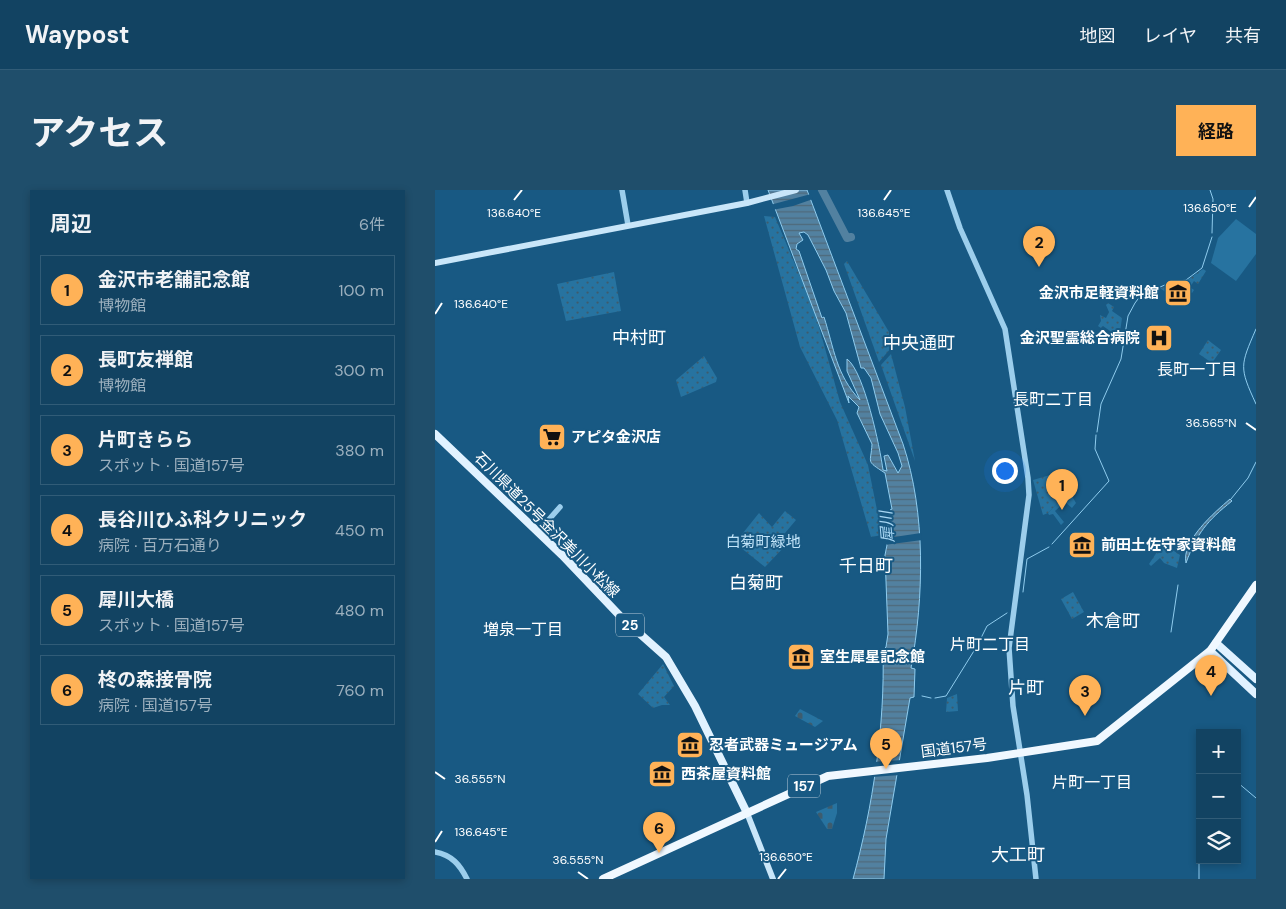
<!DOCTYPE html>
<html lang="ja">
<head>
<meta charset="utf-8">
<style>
	:root { --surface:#124362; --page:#1f4e6b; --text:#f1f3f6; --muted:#9cb0be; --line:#315c77; --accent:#ffb257 }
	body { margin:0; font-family:"DM Sans","Noto Sans JP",sans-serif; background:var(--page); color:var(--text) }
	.controls { position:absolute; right:15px; bottom:15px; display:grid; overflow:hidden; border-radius:0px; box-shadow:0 2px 8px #0003 }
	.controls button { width:45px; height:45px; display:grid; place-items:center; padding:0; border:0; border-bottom:1px solid var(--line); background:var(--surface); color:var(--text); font:25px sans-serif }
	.you { position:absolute; left:569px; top:280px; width:18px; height:18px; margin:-12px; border:4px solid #fff; border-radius:50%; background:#1a73e8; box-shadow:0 0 0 8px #1a73e833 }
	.badge { display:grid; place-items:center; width:32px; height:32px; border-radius:50%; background:var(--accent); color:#111; font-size:16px; font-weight:700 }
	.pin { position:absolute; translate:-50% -41px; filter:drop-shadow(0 1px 2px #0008) }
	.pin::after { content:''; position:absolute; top:26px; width:18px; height:15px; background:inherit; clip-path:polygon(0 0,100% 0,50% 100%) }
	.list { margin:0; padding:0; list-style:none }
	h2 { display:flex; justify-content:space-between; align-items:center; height:65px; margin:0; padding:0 20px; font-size:21px }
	h2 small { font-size:16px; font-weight:400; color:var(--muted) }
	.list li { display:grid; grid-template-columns:32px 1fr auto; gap:15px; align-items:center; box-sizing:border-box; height:70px; margin:0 10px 10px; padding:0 10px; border:1px solid var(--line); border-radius:0px }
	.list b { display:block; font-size:19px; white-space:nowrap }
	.list p { margin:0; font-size:16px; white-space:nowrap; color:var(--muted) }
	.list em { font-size:16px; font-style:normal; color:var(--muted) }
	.icon { flex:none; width:28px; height:28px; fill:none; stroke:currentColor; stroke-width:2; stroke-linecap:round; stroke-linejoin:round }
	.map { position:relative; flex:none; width:821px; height:689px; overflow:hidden; border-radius:0px }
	header { display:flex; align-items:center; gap:30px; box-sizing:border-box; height:70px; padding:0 25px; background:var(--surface); border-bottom:1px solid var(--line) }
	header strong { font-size:24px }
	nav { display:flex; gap:28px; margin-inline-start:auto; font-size:18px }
	.intro { display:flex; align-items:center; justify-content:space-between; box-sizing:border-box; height:120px; padding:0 30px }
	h1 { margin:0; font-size:35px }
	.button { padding:12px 22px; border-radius:0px; background:var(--accent); color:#111; font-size:18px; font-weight:700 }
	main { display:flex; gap:30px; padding:0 30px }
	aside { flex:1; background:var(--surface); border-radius:0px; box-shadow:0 2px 8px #0003 }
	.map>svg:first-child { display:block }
</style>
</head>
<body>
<header>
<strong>Waypost</strong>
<nav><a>地図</a><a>レイヤ</a><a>共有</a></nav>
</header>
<div class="intro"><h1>アクセス</h1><a class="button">経路</a></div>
<main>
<aside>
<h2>周辺<small>6件</small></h2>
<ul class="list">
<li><span class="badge">1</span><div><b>金沢市老舗記念館</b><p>博物館</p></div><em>100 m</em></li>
<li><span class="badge">2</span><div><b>長町友禅館</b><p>博物館</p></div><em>300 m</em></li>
<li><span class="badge">3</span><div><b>片町きらら</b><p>スポット · 国道157号</p></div><em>380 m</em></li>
<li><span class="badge">4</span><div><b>長谷川ひふ科クリニック</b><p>病院 · 百万石通り</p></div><em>450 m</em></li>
<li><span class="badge">5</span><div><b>犀川大橋</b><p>スポット · 国道157号</p></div><em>480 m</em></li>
<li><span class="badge">6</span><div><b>柊の森接骨院</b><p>病院 · 国道157号</p></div><em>760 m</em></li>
</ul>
</aside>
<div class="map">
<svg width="821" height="689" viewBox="0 0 821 689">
	<defs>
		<pattern id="cemetery-stones" width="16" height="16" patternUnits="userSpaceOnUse" patternTransform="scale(1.25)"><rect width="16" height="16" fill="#2773a0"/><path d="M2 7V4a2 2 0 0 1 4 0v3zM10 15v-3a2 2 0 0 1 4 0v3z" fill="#3d5c6e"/></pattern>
		<pattern id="park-dots" width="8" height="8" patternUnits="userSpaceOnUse" patternTransform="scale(1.25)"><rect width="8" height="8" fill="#2773a0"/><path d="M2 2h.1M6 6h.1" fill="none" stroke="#3d5c6e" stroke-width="1.8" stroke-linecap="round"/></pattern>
		<pattern id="water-rules" width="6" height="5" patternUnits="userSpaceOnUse" patternTransform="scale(1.25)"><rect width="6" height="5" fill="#5281a0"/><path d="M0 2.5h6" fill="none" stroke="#4f697a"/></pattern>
	</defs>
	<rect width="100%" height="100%" fill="#185983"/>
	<g fill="url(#cemetery-stones)">
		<polygon points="365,519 388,531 380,537 360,526"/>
		<polygon points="402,613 402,623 397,639 392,639 381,622"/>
	</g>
	<g fill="url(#park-dots)">
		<polygon points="329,26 340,27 379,119 405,212 433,275 447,345 436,347 402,230 365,157"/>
		<polygon points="412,71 454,142 456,158 444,172 409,74"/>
		<polygon points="768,79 771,81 763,94 759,91 755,97 759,100 757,103 752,100 743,111 725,98 751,91"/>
		<polygon points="179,82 186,121 131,131 122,94"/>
		<polygon points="673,113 679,117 677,121 687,128 684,149 676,145 678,143 668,136 666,138 663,136 666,131 665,125 671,128 674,122 671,115"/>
		<polygon points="773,150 786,160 777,173 764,164"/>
		<polygon points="456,164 470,217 480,271 446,175"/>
		<polygon points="269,166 282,188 281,192 246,207 241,190"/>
		<polygon points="622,283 636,299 613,323 608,325 598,290"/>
		<polygon points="350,321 361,330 345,349 351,355 330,377 300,353 324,323 337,337"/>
		<polygon points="726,356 736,359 745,365 742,378 729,373 725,368 716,376 714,374"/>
		<polygon points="638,402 649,422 637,429 626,409"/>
		<polygon points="228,474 239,496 229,507 235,515 227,515 218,518 203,504"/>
		<polygon points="522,504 523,521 511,522 512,508"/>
	</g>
	<g fill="#2773a0">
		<polygon points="801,29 821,44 821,64 801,91 776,73 783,48"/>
		<polygon points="634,301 641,313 637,318 630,312 620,321 629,332 626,335 618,324 614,325 613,323"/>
	</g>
	<g fill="url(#water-rules)" stroke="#8fccee" fill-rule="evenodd">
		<path d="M333 0H372L468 254C491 323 489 407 476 478L480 479 479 507 475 508 451 649 449 689H418C438 616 450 536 448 460L451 457 453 444 450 365 452 355 448 349 451 345 455 320 457 319 450 283C430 270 436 274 437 254L422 223 424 217 413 206 414 213ZM364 43 369 42 373 45 391 80 399 101 411 123 426 178H429L436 188 445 224 463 263 467 276 463 283 453 265 449 266 452 281 448 280C445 257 429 181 412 169V181L425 210C401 185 399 158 389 127L387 128 364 61 361 59 362 54 368 50Z"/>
		<path d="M795 309 797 311C772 331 762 343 751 373 746 351 780 322 795 309Z"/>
	</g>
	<g fill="#185983">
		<polygon points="376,4 378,9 358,16 337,20 335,15"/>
		<polygon points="486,343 487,350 449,355 446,349"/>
		<polygon points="467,570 465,585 437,587 439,572"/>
	</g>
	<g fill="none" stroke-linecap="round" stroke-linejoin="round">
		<g stroke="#8fccee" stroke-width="1">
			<polyline points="775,0 778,9 777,43"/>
			<path d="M821 139C805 176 804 177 821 214"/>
			<polyline points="662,242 666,214 686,169 693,126 700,113 706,105 737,92 751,90 767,78 777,47"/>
			<polyline points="796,309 813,288 821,272"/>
			<polyline points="617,354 674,291 660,259 661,245"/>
			<polyline points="588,402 592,369 614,357"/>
			<polyline points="736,442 743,395"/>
			<polyline points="487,506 496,508"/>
			<polyline points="500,508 511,506 542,456 552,436 572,423"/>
			<polyline points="802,592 821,608"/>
			<polyline points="765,599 765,605"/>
			<polyline points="764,653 765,651"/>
			<polyline points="764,689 764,656"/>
		</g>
		<polyline stroke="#5281a0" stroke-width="8" points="387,0 412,48 416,47"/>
		<g stroke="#9cceec" stroke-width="5.5">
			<polyline points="187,0 193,35"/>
			<polyline points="310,0 312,13"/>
			<polyline points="512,0 525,38 570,139 593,288 594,305 574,458 578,516 592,605 601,689"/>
			<polyline points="103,342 125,317"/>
			<path d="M0 662C17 665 25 675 32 689"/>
		</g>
		<g stroke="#c9e6f9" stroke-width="6">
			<polyline points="0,73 312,13 361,0"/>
			<polyline points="312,623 338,689"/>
		</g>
		<g stroke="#e1f2ff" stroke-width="8">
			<polyline points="0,244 127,365 186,427 231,467 260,516 312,623"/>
			<polyline points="781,453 821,489"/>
			<polyline points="775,461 821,504"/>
		</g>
		<polyline stroke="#f0f8ff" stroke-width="8" points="168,689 393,586 552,568 662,551 775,461 821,395"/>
	</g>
	<path fill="none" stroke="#fff" stroke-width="2" d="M79 10 87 0M449 10 456 0M814 17 821 7M0 124 7 113M811 233 821 240M0 582 10 589M0 652 7 641M143 682 153 689M343 689 351 679"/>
	<defs>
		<g id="museum-square" transform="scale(1.4375)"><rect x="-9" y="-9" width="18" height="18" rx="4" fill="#ffb257" stroke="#185983"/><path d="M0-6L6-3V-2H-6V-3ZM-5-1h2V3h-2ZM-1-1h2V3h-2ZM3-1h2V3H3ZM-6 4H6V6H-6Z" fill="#111"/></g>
		<g id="hospital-square" transform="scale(1.4375)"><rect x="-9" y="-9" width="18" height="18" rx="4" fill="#ffb257" stroke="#185983"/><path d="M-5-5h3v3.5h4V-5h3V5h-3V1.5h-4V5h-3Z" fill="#111"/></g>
		<g id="supermarket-square" transform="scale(1.4375)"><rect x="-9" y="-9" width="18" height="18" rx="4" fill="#ffb257" stroke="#185983"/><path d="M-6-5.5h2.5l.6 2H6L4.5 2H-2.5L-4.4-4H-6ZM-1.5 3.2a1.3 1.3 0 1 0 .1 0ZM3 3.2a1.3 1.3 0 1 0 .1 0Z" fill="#111"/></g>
	</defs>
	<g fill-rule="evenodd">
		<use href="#museum-square" x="743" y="103"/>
		<use href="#hospital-square" x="724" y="148"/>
		<use href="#supermarket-square" x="117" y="247"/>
		<use href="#museum-square" x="647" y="355"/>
		<use href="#museum-square" x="366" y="467"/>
		<use href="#museum-square" x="255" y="555"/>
		<use href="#museum-square" x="227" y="584"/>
	</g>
	<g text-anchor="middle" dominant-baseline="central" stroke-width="4" stroke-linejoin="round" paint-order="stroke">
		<g fill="#185983" stroke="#bacdda" stroke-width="1">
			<rect x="181" y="423.5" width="28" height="23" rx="4"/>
			<rect x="353" y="584.5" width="32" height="23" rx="4"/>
		</g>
		<g font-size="14" font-weight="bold" fill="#fff">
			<text x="195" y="435">25</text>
			<text x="369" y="596">157</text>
		</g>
		<g font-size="15" font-weight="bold" fill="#fff" stroke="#185983" text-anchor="start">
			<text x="724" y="103" text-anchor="end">金沢市足軽資料館</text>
			<text x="705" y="148" text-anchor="end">金沢聖霊総合病院</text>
			<text x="136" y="247">アピタ金沢店</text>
			<text x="666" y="355">前田土佐守家資料館</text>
			<text x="385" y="467">室生犀星記念館</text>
			<text x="274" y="555">忍者武器ミュージアム</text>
			<text x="246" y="584">西茶屋資料館</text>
		</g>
		<g font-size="15" fill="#fff" stroke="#185983">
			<text transform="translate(112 335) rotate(45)">石川県道25号金沢美川小松線</text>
			<text transform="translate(519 558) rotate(-7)">国道157号</text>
		</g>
		<g font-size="15" fill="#c1e4f9" stroke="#185983">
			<text x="328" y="352">白菊町緑地</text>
		</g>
		<g font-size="16" fill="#fff" stroke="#185983">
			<text x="762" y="179">長町一丁目</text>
			<text x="618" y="209">長町二丁目</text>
			<text x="88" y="439">増泉一丁目</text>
			<text x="555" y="454">片町二丁目</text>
			<text x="657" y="592">片町一丁目</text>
		</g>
		<g font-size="16" font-style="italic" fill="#a8d7f4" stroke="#185983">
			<text transform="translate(452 337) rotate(-95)">犀川</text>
		</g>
		<g font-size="18" fill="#fff" stroke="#185983">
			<text x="204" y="148">中村町</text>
			<text x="484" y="153">中央通町</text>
			<text x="431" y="376">千日町</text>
			<text x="321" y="393">白菊町</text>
			<text x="678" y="431">木倉町</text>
			<text x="591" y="498">片町</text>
			<text x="583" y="665">大工町</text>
		</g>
	</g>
	<g font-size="12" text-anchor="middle" fill="#fff" stroke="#185983" stroke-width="4" stroke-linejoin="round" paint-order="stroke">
		<text x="775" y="22">136.650°E</text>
		<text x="79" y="27">136.640°E</text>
		<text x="449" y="27">136.645°E</text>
		<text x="46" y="118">136.640°E</text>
		<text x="776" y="237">36.565°N</text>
		<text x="45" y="593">36.555°N</text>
		<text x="46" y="646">136.645°E</text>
		<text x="351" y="671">136.650°E</text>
		<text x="143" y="674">36.555°N</text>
	</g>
</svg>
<div class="controls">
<button>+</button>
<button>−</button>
<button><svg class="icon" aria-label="layers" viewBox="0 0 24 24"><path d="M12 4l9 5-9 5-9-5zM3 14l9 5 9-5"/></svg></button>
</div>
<div class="you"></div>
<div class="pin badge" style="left:627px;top:320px">1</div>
<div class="pin badge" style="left:604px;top:77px">2</div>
<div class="pin badge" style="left:650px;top:526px">3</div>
<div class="pin badge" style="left:776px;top:506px">4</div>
<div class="pin badge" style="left:451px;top:579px">5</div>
<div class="pin badge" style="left:224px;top:663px">6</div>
</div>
</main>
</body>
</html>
